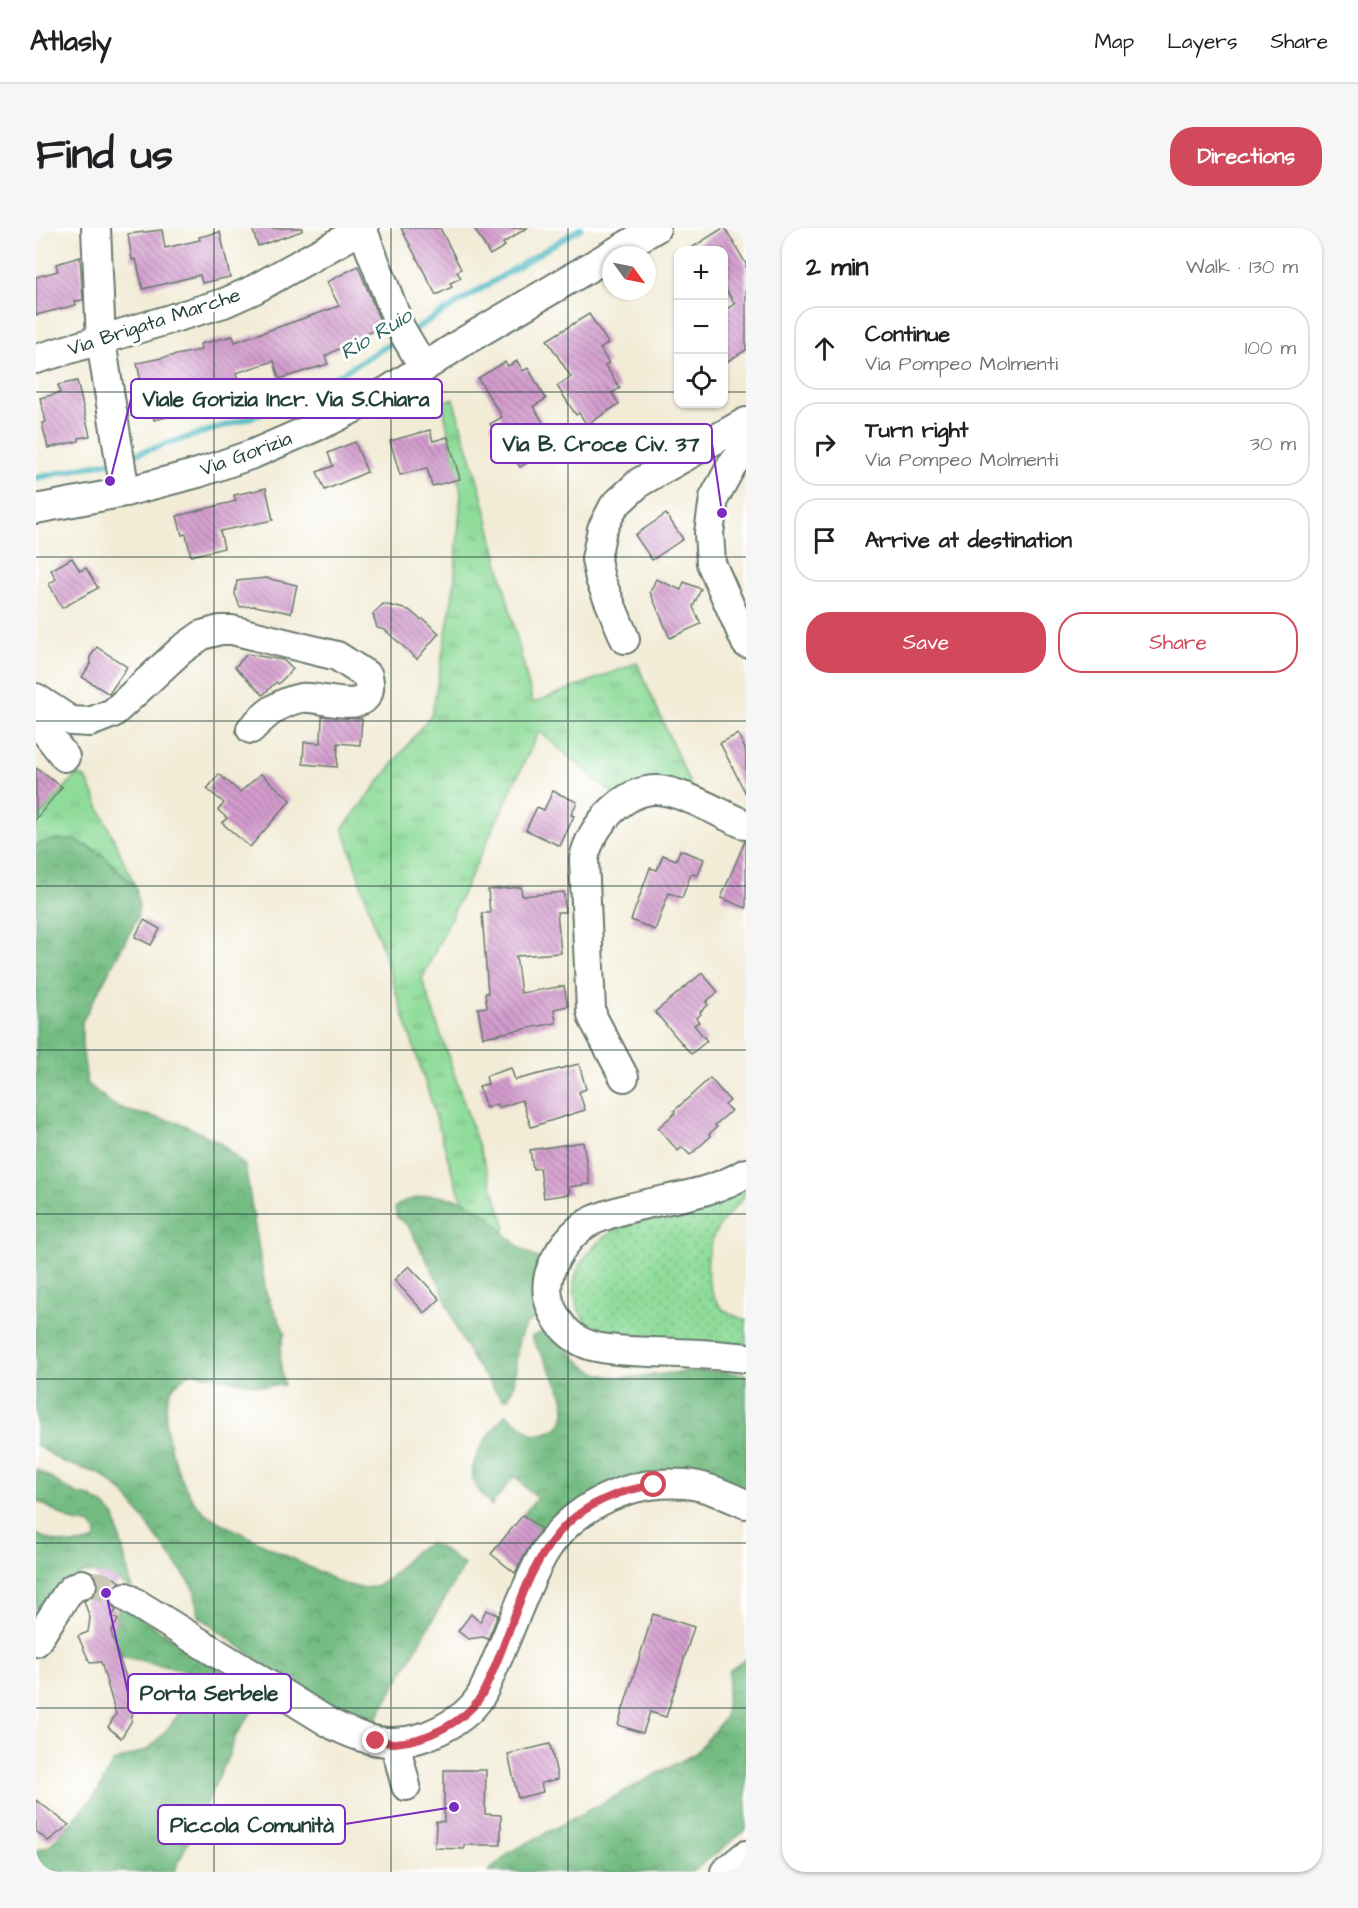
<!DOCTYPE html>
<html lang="en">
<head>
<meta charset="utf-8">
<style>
	:root { --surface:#fff; --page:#f6f6f6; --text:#202124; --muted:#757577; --line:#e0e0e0; --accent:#d1495b }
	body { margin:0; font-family:"Architects Daughter",sans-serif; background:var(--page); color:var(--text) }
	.controls { position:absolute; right:18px; top:18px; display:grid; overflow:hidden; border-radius:12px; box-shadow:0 2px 4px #0004 }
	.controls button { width:54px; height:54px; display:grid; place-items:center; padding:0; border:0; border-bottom:2px solid var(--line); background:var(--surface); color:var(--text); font:30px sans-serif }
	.compass { position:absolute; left:566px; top:18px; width:54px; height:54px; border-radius:50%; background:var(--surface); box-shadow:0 2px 4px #0004; rotate:123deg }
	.stop { position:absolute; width:18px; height:18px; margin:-14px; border:4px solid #d1495b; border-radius:50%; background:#fff }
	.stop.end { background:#d1495b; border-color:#fff; box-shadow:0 2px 6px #0008 }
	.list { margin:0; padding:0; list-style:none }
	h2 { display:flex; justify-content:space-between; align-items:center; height:78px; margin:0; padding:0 24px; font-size:26px }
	h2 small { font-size:20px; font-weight:400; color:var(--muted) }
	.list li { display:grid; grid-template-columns:39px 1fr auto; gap:18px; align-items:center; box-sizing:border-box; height:84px; margin:0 12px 12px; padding:0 12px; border:2px solid var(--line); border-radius:24px }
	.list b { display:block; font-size:22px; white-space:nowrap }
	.list p { margin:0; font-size:20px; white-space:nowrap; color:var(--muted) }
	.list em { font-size:20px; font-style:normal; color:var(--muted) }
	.actions { display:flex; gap:12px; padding:18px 24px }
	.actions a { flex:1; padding:14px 0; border:2px solid var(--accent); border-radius:24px; text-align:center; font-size:21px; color:var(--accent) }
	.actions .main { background:var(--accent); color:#fff }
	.icon { flex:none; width:33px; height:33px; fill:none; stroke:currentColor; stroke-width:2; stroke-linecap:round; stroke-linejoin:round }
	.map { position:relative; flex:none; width:710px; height:1644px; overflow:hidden; border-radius:24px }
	header { display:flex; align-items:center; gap:36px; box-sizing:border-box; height:84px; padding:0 30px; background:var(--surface); border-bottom:2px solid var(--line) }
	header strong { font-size:28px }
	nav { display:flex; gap:33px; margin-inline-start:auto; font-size:21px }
	.intro { display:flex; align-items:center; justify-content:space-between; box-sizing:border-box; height:144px; padding:0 36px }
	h1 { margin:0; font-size:42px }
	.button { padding:15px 27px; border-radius:24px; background:var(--accent); color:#fff; font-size:21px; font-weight:700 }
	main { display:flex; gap:36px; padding:0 36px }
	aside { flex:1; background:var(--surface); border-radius:24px; box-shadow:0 2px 4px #0004 }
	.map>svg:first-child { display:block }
</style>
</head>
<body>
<header>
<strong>Atlasly</strong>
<nav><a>Map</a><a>Layers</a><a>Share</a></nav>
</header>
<div class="intro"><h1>Find us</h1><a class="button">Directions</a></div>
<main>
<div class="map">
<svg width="710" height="1644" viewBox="0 0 710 1644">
	<defs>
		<pattern id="grass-tufts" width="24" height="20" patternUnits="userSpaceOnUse" patternTransform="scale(1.5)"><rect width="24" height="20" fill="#8fdc9a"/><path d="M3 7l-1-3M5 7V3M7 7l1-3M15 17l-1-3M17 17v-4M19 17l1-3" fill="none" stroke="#74b47e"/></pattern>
		<pattern id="forest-crowns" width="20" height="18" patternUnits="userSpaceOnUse" patternTransform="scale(1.5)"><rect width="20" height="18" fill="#73bc82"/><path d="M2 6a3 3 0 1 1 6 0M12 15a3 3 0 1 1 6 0" fill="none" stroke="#5e9a6b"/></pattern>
		<pattern id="park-dots" width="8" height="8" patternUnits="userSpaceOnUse" patternTransform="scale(1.5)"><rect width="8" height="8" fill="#8fdc9a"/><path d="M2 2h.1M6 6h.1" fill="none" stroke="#74b47e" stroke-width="1.8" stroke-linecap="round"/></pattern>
		<pattern id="building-back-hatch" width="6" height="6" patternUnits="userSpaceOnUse" patternTransform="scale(1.5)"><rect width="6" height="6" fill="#d39ccd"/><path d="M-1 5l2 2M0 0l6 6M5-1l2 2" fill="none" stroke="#ab80a7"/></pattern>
	</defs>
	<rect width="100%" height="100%" fill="#fff"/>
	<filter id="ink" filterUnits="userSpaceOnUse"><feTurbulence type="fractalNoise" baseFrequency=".0167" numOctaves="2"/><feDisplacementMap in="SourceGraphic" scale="12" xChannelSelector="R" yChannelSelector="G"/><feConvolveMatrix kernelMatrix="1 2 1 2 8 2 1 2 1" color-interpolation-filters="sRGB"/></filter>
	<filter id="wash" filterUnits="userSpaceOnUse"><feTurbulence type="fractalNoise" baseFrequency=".008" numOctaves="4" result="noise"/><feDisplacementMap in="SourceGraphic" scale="24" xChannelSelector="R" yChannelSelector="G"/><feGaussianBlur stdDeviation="1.35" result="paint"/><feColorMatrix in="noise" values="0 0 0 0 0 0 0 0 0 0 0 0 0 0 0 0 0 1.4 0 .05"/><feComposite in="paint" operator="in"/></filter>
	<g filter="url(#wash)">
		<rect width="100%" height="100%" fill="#f2ecd7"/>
		<g fill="url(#grass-tufts)" stroke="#578c67" stroke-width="1.5">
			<polygon points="417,171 444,260 497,475 601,435 655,558 578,567 503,503 386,751 470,999 467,1004 453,988 427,972 419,954 393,866 307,600 396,486 418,360 425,265 406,173"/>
			<path d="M42 545 51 552 100 660C67 627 51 603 0 616V592Z"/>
		</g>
		<g fill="url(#forest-crowns)" stroke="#497c5b" stroke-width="1.5">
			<path d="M20 611 40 612 67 627 100 660 103 678 101 691 46 794V817L51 855 76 876 96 884 144 895 183 914 209 938 230 1065 249 1105C242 1123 244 1137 248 1157L226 1158 156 1144C150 1149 138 1155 135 1162 120 1193 141 1254 163 1279 167 1285 176 1289 181 1293L305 1355 324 1360 340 1359 352 1351 379 1323 393 1315 404 1320 428 1337 335 1500C273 1473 218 1429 163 1388L158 1360 89 1266 64 1246 27 1234 0 1217V616Z"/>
			<path d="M395 967 427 972 453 988 467 1004 484 1020 511 1036 516 1084C508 1087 495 1091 490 1097 474 1118 486 1148 472 1170L467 1171 462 1166 437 1132 422 1104 404 1057 372 998 361 989 359 979 368 973Z"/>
			<path d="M518 1098C553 1168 592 1148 654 1143 672 1142 692 1145 710 1146V1264L659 1248 512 1307 487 1287 501 1270 478 1248 455 1278C449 1270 438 1259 437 1249 434 1226 457 1203 470 1186L498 1207C561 1202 511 1138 495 1109Z"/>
			<path d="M0 1241 42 1267 55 1269 68 1277 79 1289 96 1361C77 1349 69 1345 46 1345L0 1400V1306C17 1315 41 1320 59 1312L61 1305 55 1297 35 1293 2 1273 0 1271Z"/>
			<polygon points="84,1376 225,1469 199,1509 193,1527 138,1644 0,1644 0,1623 13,1618 43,1586 62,1564 77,1534 113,1521 130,1503 142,1487 150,1443 81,1427 75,1404 82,1392 79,1389"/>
			<polygon points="710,1431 710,1602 656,1644 452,1644 476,1623 660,1525 689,1489 693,1443"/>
		</g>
		<path fill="url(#park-dots)" stroke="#578c67" stroke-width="1.5" d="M710 960V966C700 979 685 993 678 1007 668 1028 669 1062 685 1079 690 1086 702 1089 710 1092V1118L581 1111C575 1110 568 1109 563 1106 551 1100 540 1081 539 1068 536 1053 540 1042 549 1030 578 987 611 996 655 985 674 981 693 968 710 960Z"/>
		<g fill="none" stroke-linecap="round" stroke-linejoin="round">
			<g stroke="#49b8c0" stroke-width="6">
				<polyline points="376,103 545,0"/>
				<polyline points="90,229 241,181 275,164 362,111"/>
				<polyline points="0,250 77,233"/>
			</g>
		</g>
		<g id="blocks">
			<g fill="url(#building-back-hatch)">
				<polygon points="216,0 266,0 266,3 222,18"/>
				<polygon points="365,0 404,0 425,41 421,44 425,50 414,55 416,59 400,67"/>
				<polygon points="438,0 491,0 467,15 469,18 454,27"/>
				<polygon points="687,0 689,0 710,36 710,122 687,136 687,83 699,76 687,57 687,22 652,22"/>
				<polygon points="126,2 129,20 164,12 163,9 184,4 194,49 166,55 164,47 107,61 100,31 96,32 92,6"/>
				<polygon points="44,29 47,72 39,73 40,77 0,87 0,49 22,43 20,36"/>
				<polygon points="322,38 346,98 289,128 292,136 243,151 238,133 200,145 206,171 118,192 112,162 107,163 101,135 165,122 164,116 197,108 199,114 303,78 291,54"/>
				<polygon points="553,86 572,115 564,121 573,135 569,137 584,160 576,165 583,176 551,197 543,185 540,187 521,158 535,149 511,112"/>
				<polygon points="481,133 487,143 492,140 510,171 497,178 521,217 484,239 474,223 471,225 454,196 466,189 442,150 469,134 472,138"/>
				<polygon points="41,153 54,208 43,210 43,213 12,220 6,195 10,194 4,170 24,165 22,157"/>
				<polygon points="394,202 397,213 412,209 424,251 396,258 391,240 364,247 354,213"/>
				<polygon points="319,214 331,244 289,262 281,244 297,238 292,225"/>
				<polygon points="230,260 237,292 184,303 188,320 155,328 150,306 146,307 141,288 200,273 198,267"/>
				<polygon points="630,286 647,311 616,332 599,307"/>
				<polygon points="36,330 44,343 50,340 62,360 26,380 13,356 20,351 15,342"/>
				<polygon points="230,350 261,357 255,385 219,378 204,379 199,366 201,353"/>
				<polygon points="620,351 645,362 648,354 665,361 657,379 665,396 634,410 614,364"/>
				<polygon points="347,376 373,382 384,391 387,391 403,405 381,431 349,402 341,400 337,386"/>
				<polygon points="61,419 91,439 73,466 46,449 55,435 54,429"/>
				<polygon points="211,426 247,432 257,441 242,456 240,454 227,467 199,439"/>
				<polygon points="286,488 326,491 324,517 302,515 301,539 267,536 268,514 285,515"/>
				<polygon points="702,506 710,523 710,566 684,515"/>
				<polygon points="0,540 26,559 0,591"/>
				<polygon points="183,546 204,564 225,546 255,572 214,619 186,595 191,590 182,582 188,575 171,561"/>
				<polygon points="517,563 541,574 535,587 538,588 524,618 490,602 501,579 508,582"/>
				<polygon points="709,613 710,613 710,680 685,670"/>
				<polygon points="644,622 668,631 662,647 655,646 646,670 633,665 619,702 595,692 614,640 621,642 627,627 640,632"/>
				<polygon points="485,659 486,668 528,664 529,684 521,684 525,725 480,728 485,765 528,758 532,778 518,781 520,795 447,809 442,780 451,779 449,765 452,765 446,685 454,685 452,662"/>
				<polygon points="108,692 124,701 115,717 99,709"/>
				<polygon points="666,745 682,764 670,774 672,777 664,784 665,786 660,790 663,794 658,797 671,813 655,826 619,784"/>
				<polygon points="543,836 550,861 543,864 549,882 495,899 486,872 462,880 461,876 450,880 443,858 452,856 450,848 475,840 479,852"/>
				<polygon points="674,850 694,873 689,877 695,883 679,897 681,899 673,906 675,908 654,927 646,919 642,923 622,900 639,885 638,883"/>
				<polygon points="547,914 554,956 533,959 534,966 508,970 504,940 497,941 494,922"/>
				<polygon points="373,1038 404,1071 389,1085 358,1052"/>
				<polygon points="487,1287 505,1301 488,1328 479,1345 455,1326"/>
				<polygon points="57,1345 76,1349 85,1354 76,1360 74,1368 75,1376 80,1382 76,1388 82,1392 75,1404 98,1475 95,1494 85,1510 72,1499 80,1486 65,1434 54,1435 42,1408 52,1404 54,1390 48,1373 59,1366 62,1358 61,1350"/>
				<polygon points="450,1382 462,1387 452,1411 447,1409 432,1411 422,1403 435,1386 444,1394"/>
				<polygon points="617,1386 658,1399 630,1489 614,1484 607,1505 582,1497"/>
				<polygon points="514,1516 522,1551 505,1555 507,1564 482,1570 472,1526"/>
				<polygon points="408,1542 450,1542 449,1586 465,1587 465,1617 428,1617 428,1621 399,1620 400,1593 408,1594"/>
				<polygon points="0,1572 33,1597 12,1613 0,1603"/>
			</g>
		</g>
	</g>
	<g filter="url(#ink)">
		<use href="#blocks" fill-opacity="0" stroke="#697a6d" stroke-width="1.5"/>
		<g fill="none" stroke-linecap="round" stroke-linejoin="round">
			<polyline stroke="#c8c9b6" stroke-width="28" stroke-dasharray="28 14" stroke-linecap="butt" points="46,1356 65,1358 90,1369"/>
			<g stroke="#697a6d" stroke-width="32">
				<g id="minor">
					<polyline points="60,0 65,113 89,264"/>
					<polyline points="326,0 364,99 388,140"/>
					<polyline points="0,131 188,75 217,62 328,0"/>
					<polyline points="710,220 696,237 678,270 673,305 675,335 710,415"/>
					<polyline points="0,281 89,264 162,245 217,226 293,193 353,162 427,114 620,0"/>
					<polyline points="589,411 564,351 560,331 566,301 578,278 604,254 710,194"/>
					<path d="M0 470 35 493 54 494 77 485 145 422 166 407 184 402H196L301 428 332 448C342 493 286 467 265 470 243 474 230 486 215 501"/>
					<polyline points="0,492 29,529"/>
					<path d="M588 849 557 790 555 782 548 631C554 598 592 555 629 563 655 568 685 586 710 597"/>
					<path d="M710 945C664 973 607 970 558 992 538 1000 519 1026 513 1047 505 1076 527 1110 556 1118 575 1123 595 1123 614 1124 646 1125 678 1126 710 1130"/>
					<path d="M90 1369 297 1497C316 1506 337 1515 358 1514 388 1514 428 1494 444 1469 450 1459 454 1447 459 1436 474 1403 486 1368 502 1336 529 1281 590 1251 650 1256 671 1258 691 1268 710 1276"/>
					<polyline points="0,1414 31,1366 37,1360 46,1356"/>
					<polyline points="359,1515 370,1558"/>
					<polyline points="689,1644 710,1627"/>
				</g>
			</g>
			<use href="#minor" stroke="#fff" stroke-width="28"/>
		</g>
	</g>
	<g fill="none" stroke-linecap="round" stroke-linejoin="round" filter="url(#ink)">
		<path stroke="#d1495b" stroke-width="8" d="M340 1513C346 1513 353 1515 359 1515 389 1513 429 1494 445 1468 476 1413 484 1341 531 1296 555 1273 585 1262 618 1257"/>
	</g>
	<path fill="none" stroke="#1f3d34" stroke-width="1.5" stroke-opacity="0.55" d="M178 0V1644M355 0V1644M532 0V1644M0 164H642M688 164H710M0 329H710M0 493H710M0 658H710M0 822H710M0 986H710M0 1151H710M0 1315H710M0 1480H710"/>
	<g text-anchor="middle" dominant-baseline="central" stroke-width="6" stroke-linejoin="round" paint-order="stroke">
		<g font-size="20" fill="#1f3d34" stroke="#fff">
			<text transform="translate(118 94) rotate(-18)">Via Brigata Marche</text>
			<text transform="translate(210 226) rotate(-20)">Via Gorizia</text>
		</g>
		<g font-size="21" font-style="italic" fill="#2c625e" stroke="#fff">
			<text transform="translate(340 106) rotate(-31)">Rio Ruio</text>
		</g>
	</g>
	<path fill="none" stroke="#7b2cbf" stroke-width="2" d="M74 253L95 171M686 285L676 215M70 1365L92 1465M418 1579L309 1596"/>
	<g fill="#7b2cbf" stroke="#fff" stroke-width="2">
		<circle cx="74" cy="253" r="6"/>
		<circle cx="686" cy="285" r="6"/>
		<circle cx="70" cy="1365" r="6"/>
		<circle cx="418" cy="1579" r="6"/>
	</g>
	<g fill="#fff" stroke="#7b2cbf" stroke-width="2">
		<rect x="95" y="151" width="311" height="39" rx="6"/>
		<rect x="455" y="196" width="221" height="39" rx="6"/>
		<rect x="92" y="1446" width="163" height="39" rx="6"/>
		<rect x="122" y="1577" width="187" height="39" rx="6"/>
	</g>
	<g font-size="21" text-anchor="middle" font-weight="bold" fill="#1f3d34">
		<text x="250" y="178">Viale Gorizia Incr. Via S.Chiara</text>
		<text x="565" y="223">Via B. Croce Civ. 37</text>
		<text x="173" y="1472">Porta Serbele</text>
		<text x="216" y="1604">Piccola Comunità</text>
	</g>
</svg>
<div class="controls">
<button>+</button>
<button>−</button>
<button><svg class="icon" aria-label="locate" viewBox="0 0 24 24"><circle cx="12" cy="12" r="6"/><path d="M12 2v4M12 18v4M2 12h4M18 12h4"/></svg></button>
</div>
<svg class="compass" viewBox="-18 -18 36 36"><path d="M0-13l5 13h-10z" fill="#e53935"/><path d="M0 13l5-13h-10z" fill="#757577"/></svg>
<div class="stop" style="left:618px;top:1257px"></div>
<div class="stop end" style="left:340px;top:1513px"></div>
</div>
<aside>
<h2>2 min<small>Walk · 130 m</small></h2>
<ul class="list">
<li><svg class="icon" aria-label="ahead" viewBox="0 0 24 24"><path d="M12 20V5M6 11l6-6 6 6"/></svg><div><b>Continue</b><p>Via Pompeo Molmenti</p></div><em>100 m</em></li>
<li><svg class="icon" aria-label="right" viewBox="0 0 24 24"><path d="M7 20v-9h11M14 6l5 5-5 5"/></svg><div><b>Turn right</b><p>Via Pompeo Molmenti</p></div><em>30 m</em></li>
<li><svg class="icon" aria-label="arrive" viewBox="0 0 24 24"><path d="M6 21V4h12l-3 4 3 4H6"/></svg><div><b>Arrive at destination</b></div></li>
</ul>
<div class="actions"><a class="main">Save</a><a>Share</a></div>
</aside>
</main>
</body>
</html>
